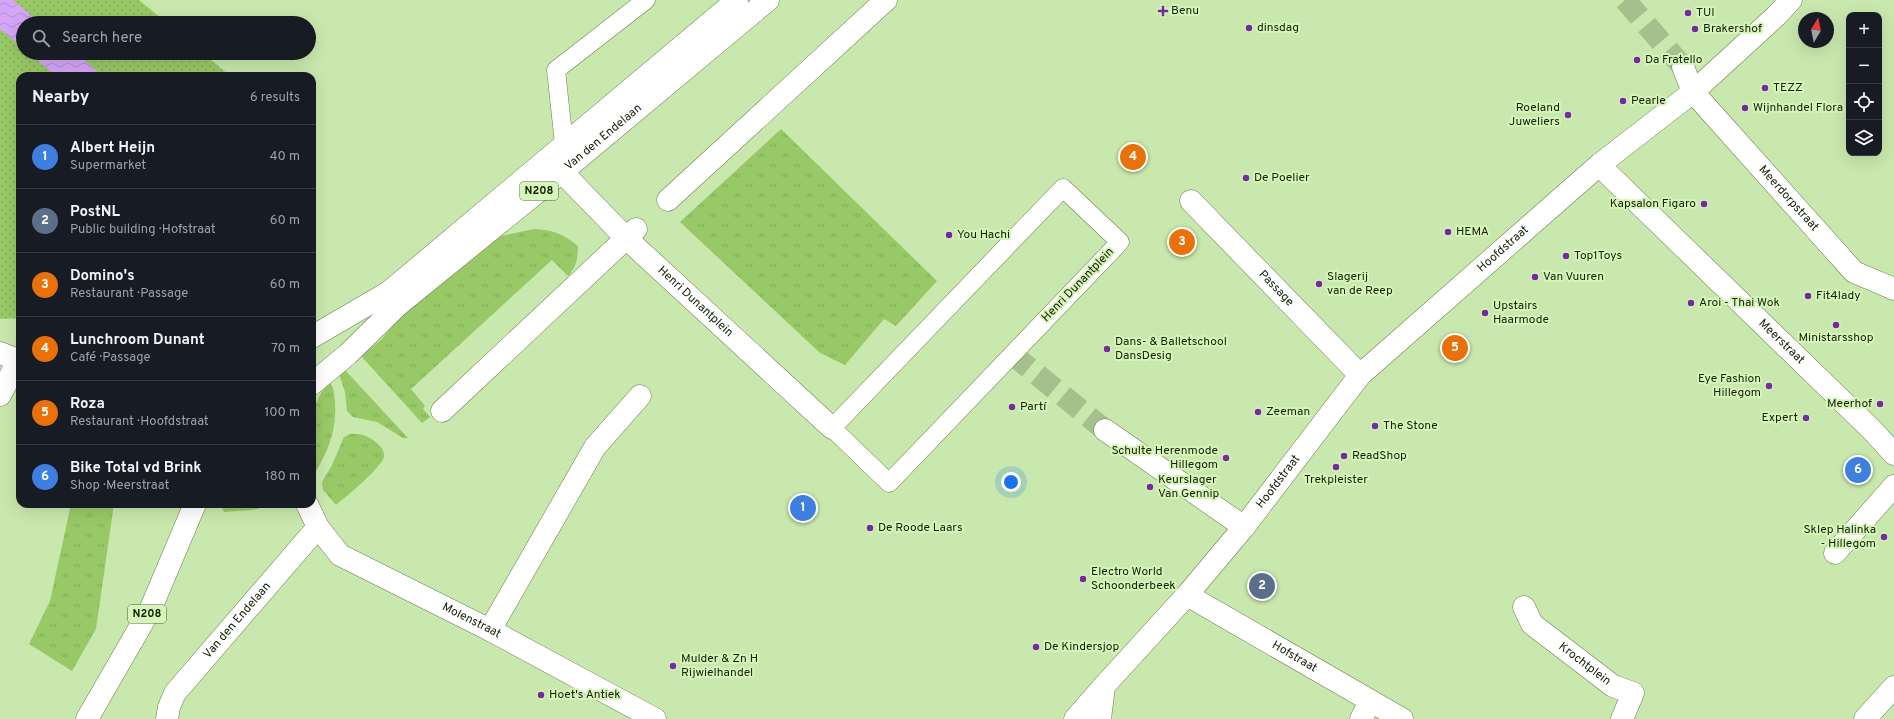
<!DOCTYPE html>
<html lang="en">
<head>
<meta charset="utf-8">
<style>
	:root { --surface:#171b24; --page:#242831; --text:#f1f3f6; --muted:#9ea1a6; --line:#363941; --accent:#d93025 }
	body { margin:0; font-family:Overpass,sans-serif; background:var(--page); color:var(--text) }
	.controls { position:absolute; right:12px; top:12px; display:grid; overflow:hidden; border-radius:8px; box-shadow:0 4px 16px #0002 }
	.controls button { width:36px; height:36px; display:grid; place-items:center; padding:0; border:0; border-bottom:1px solid var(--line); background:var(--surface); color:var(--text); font:20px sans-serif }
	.compass { position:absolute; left:1798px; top:12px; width:36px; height:36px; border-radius:50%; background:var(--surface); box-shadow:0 4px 16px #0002; rotate:10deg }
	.you { position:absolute; left:1011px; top:482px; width:14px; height:14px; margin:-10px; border:3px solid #fff; border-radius:50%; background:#1a73e8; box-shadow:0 0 0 6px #1a73e833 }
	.badge { display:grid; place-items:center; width:26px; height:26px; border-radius:50%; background:var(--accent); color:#fff; font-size:13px; font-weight:700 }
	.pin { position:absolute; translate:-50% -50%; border:2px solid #fff; box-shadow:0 1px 4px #0006 }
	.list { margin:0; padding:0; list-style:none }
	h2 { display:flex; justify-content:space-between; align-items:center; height:52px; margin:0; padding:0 16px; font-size:17px }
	h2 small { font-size:13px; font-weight:400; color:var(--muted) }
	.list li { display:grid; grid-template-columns:26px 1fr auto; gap:12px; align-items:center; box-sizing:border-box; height:64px; padding:0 16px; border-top:1px solid var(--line) }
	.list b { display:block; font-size:15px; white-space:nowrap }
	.list p { margin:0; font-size:13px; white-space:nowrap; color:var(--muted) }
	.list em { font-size:13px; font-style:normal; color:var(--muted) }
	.icon { flex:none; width:22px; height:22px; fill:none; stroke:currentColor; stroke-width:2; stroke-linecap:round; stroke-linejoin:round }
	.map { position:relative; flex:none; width:1894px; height:719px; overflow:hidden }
	.search { position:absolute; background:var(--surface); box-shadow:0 4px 16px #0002; left:16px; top:16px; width:300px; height:44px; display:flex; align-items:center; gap:10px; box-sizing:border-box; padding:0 14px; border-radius:22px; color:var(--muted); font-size:15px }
	.panel { position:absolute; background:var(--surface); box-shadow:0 4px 16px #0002; left:16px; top:72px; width:300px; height:436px; border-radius:12px }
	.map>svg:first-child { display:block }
</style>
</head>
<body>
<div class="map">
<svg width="1894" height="719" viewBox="0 0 1894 719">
	<defs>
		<pattern id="grass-tufts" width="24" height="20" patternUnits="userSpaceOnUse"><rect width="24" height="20" fill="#99c966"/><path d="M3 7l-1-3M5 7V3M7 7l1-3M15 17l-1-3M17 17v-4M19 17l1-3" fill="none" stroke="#83ac57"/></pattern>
		<pattern id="park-dots" width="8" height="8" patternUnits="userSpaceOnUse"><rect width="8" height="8" fill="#99c966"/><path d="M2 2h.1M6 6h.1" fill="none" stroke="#83ac57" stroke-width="1.8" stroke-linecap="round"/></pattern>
		<pattern id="water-waves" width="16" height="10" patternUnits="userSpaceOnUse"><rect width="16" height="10" fill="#d5a6f8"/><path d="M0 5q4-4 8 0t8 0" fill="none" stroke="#b68ed3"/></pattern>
	</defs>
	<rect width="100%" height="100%" fill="#c9e8ad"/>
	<g fill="url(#grass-tufts)">
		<polygon points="781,129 937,281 896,326 884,319 845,365 820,353 680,222"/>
		<path d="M534 229C554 230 563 234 578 246 578 259 576 267 568 276L552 260 411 389 425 406 423 409 430 417 422 423 361 356 381 340 398 319 492 238Z"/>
		<polygon points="345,370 408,438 403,438 377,422 353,417 347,411 345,392 339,374"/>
		<path d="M330 383C334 386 334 395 335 400 337 427 330 448 316 471H314C311 464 310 421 313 414 315 404 321 389 330 383Z"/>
		<path d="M350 434C360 433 370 436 378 444 381 447 385 452 384 457 380 469 347 496 336 505L323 490 322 482 332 465 344 437Z"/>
		<polygon points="71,504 114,504 96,629 72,671 29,644 50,601"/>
		<polygon points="226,504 275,504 253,510 224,512 222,509"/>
	</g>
	<polygon fill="url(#park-dots)" points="0,0 139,0 167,23 23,23 23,53 203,53 230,76 20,76 20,318 0,319"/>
	<g fill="url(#water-waves)">
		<polygon points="0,0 13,0 40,23 23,23 23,48 0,29"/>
		<polygon points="29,53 76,53 103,76 56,76"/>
	</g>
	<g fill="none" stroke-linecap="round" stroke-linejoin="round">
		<g stroke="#a5c08c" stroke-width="22" stroke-dasharray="22 11" stroke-linecap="butt">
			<polyline points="1625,0 1683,67"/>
			<polyline points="1012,354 1105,430"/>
		</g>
		<g stroke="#66814a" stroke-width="19">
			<g id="service">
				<polyline points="564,144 556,70 646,0"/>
				<polygon points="1063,188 1120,242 889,483 832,428"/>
			</g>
		</g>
		<g stroke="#66814a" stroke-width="23">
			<g id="pedestrian">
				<polyline points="1683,67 1693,92"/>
				<path id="s1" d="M1599 165 1873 431 1894 454"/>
				<path id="s2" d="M1191 201 1360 375"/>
				<polyline points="1835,553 1894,486"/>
				<polyline points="490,630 595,447 640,396"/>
				<polyline points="1075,719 1104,686"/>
			</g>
		</g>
		<g stroke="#66814a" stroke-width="23">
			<g id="minor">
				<path id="s3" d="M1693 92 1854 272 1894 289"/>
				<path id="s4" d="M562 172 626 238 832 428"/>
				<polyline points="668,200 886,0"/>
				<polyline points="0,395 18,361"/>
				<polyline points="442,411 636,229"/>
				<polyline points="1105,430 1244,527"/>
				<path id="s5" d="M307 504 318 527 340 555 490 630 655 719"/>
				<path id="s6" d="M1187 595 1402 719"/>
				<path id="s7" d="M1524 607 1532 624 1613 686 1633 693 1622 719"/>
				<path id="s8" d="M167 719 169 707 175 693 318 527"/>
				<path id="s9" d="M1100 719 1104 686 1187 595 1244 527 1360 375 1599 165 1693 92 1776 16 1791 0"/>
				<polyline points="1361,719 1370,702"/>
				<polyline points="1865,719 1894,687"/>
			</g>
		</g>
		<g stroke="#66814a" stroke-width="23">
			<polyline id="secondary" points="0,353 20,361"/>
		</g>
		<g stroke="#66814a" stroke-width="23">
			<g id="primary">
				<polyline points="312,337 389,292 737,0"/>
				<path id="s10" d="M312 384 348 354 398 305 562 172 768 0"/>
				<polyline points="87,719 151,608 195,504"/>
			</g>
		</g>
		<use href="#service" stroke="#fff" stroke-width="18"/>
		<use href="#pedestrian" stroke="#fff" stroke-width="22"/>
		<use href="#minor" stroke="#fff" stroke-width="22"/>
		<use href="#secondary" stroke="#fff" stroke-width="22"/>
		<use href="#primary" stroke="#fff" stroke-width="22"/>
	</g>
	<g fill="#742b9e" stroke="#d6f5b9" stroke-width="1.5">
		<path d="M1161 5h4v4h4v4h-4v4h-4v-4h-4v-4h4z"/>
		<circle cx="1688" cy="13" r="4"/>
		<circle cx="1249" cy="28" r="4"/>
		<circle cx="1695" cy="29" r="4"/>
		<circle cx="1637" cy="60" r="4"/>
		<circle cx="1765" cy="88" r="4"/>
		<circle cx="1623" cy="101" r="4"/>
		<circle cx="1745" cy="108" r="4"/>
		<circle cx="1568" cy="115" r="4"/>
		<circle cx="1246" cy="178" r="4"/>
		<circle cx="1704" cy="204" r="4"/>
		<circle cx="1448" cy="232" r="4"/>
		<circle cx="949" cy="235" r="4"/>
		<circle cx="1566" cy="256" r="4"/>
		<circle cx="1535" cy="277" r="4"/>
		<circle cx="1319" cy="284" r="4"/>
		<circle cx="1808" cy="296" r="4"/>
		<circle cx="1691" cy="303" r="4"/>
		<circle cx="1485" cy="313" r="4"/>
		<circle cx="1836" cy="325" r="4"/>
		<circle cx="1107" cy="349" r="4"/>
		<circle cx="1769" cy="386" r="4"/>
		<circle cx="1880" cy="404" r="4"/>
		<circle cx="1012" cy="407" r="4"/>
		<circle cx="1258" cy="412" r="4"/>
		<circle cx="1806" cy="418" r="4"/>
		<circle cx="1375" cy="426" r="4"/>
		<circle cx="1344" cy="456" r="4"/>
		<circle cx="1226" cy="458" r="4"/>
		<circle cx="1336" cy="467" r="4"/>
		<circle cx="1150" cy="487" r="4"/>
		<circle cx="870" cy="528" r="4"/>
		<circle cx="1884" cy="537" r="4"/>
		<circle cx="1083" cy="579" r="4"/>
		<circle cx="1036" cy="647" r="4"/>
		<circle cx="673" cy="666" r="4"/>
		<circle cx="541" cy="695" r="4"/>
	</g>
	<g text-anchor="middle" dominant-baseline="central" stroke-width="4" stroke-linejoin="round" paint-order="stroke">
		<g fill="#d6f5b9" stroke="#4f5f3e" stroke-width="1">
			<rect x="520" y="182" width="38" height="18" rx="3"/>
			<rect x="128" y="605" width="38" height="18" rx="3"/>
		</g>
		<g font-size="11" font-weight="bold" fill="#151f09">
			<text x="539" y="191">N208</text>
			<text x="147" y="614">N208</text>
		</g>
		<g font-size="12" fill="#151f09" stroke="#d6f5b9" text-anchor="start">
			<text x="1171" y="11">Benu</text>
			<text x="1696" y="13">TUI</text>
			<text x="1257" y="28">dinsdag</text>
			<text x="1703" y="29">Brakershof</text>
			<text x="1645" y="60">Da Fratello</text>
			<text x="1773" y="88">TEZZ</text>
			<text x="1631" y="101">Pearle</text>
			<text x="1560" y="108" text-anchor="end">Roeland<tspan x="1560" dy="14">Juweliers</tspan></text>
			<text x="1753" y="108">Wijnhandel Flora</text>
			<text x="1254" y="178">De Poelier</text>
			<text x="1696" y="204" text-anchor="end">Kapsalon Figaro</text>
			<text x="1456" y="232">HEMA</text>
			<text x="957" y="235">You Hachi</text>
			<text x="1574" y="256">Top1Toys</text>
			<text x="1327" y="277">Slagerij<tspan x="1327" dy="14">van de Reep</tspan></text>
			<text x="1543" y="277">Van Vuuren</text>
			<text x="1816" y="296">Fit4lady</text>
			<text x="1699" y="303">Aroi - Thai Wok</text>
			<text x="1493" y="306">Upstairs<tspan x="1493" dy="14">Haarmode</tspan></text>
			<text x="1836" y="338" text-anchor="middle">Ministarsshop</text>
			<text x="1115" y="342">Dans- &amp; Balletschool<tspan x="1115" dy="14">DansDesig</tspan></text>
			<text x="1761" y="379" text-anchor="end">Eye Fashion<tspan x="1761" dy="14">Hillegom</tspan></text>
			<text x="1872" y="404" text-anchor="end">Meerhof</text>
			<text x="1020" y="407">Partí</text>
			<text x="1266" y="412">Zeeman</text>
			<text x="1798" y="418" text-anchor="end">Expert</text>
			<text x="1383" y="426">The Stone</text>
			<text x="1218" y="451" text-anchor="end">Schulte Herenmode<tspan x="1218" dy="14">Hillegom</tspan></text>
			<text x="1352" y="456">ReadShop</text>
			<text x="1158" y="480">Keurslager<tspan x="1158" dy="14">Van Gennip</tspan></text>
			<text x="1336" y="480" text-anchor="middle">Trekpleister</text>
			<text x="878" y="528">De Roode Laars</text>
			<text x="1876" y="530" text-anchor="end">Sklep Halinka<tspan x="1876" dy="14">- Hillegom</tspan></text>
			<text x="1091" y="572">Electro World<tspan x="1091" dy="14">Schoonderbeek</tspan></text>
			<text x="1044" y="647">De Kindersjop</text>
			<text x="681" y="659">Mulder &amp; Zn H<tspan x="681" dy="14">Rijwielhandel</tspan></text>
			<text x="549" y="695">Hoet's Antiek</text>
		</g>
		<g font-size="12" fill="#151f09" stroke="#d6f5b9">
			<text stroke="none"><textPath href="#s10" startOffset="382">Van den Endelaan</textPath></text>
			<text stroke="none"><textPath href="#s3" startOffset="143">Meerdorpstraat</textPath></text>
			<text stroke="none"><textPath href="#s9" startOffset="627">Hoofdstraat</textPath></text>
			<text transform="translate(1078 285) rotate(-46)">Henri Dunantplein</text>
			<text stroke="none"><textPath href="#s2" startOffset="122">Passage</textPath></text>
			<text stroke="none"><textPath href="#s4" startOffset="186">Henri Dunantplein</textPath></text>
			<text stroke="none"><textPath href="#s1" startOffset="254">Meerstraat</textPath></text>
			<text stroke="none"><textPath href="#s9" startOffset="302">Hoofdstraat</textPath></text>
			<text stroke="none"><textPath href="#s8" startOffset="123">Van den Endelaan</textPath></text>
			<text stroke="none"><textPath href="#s5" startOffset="208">Molenstraat</textPath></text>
			<text stroke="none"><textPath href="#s6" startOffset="124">Hofstraat</textPath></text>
			<text stroke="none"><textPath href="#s7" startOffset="85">Krochtplein</textPath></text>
		</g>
	</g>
</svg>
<div class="controls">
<button>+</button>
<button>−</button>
<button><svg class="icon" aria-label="locate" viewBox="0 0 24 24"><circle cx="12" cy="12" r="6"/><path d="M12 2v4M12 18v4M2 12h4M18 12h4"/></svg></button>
<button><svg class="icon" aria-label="layers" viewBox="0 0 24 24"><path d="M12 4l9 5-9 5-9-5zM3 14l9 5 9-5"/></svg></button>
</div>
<svg class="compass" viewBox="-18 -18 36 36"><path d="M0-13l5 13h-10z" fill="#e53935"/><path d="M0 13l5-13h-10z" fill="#9ea1a6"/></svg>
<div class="you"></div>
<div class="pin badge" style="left:803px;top:508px;background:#3f7fe0">1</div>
<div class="pin badge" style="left:1262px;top:586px;background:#5c6f8a">2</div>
<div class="pin badge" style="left:1182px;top:242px;background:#e8710a">3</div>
<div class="pin badge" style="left:1133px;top:157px;background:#e8710a">4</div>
<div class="pin badge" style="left:1455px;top:348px;background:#e8710a">5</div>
<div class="pin badge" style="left:1858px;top:470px;background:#3f7fe0">6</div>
<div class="search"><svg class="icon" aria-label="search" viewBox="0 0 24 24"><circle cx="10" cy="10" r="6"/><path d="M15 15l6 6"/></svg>Search here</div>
<section class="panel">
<h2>Nearby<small>6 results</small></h2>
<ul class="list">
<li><span class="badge" style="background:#3f7fe0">1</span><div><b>Albert Heijn</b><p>Supermarket</p></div><em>40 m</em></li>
<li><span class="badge" style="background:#5c6f8a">2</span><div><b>PostNL</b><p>Public building · Hofstraat</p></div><em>60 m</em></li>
<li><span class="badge" style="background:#e8710a">3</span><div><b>Domino's</b><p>Restaurant · Passage</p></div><em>60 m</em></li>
<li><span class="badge" style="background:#e8710a">4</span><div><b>Lunchroom Dunant</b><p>Café · Passage</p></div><em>70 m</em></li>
<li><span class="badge" style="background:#e8710a">5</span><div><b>Roza</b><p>Restaurant · Hoofdstraat</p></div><em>100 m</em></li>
<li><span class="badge" style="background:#3f7fe0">6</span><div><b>Bike Total vd Brink</b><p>Shop · Meerstraat</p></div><em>180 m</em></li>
</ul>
</section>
</div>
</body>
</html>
